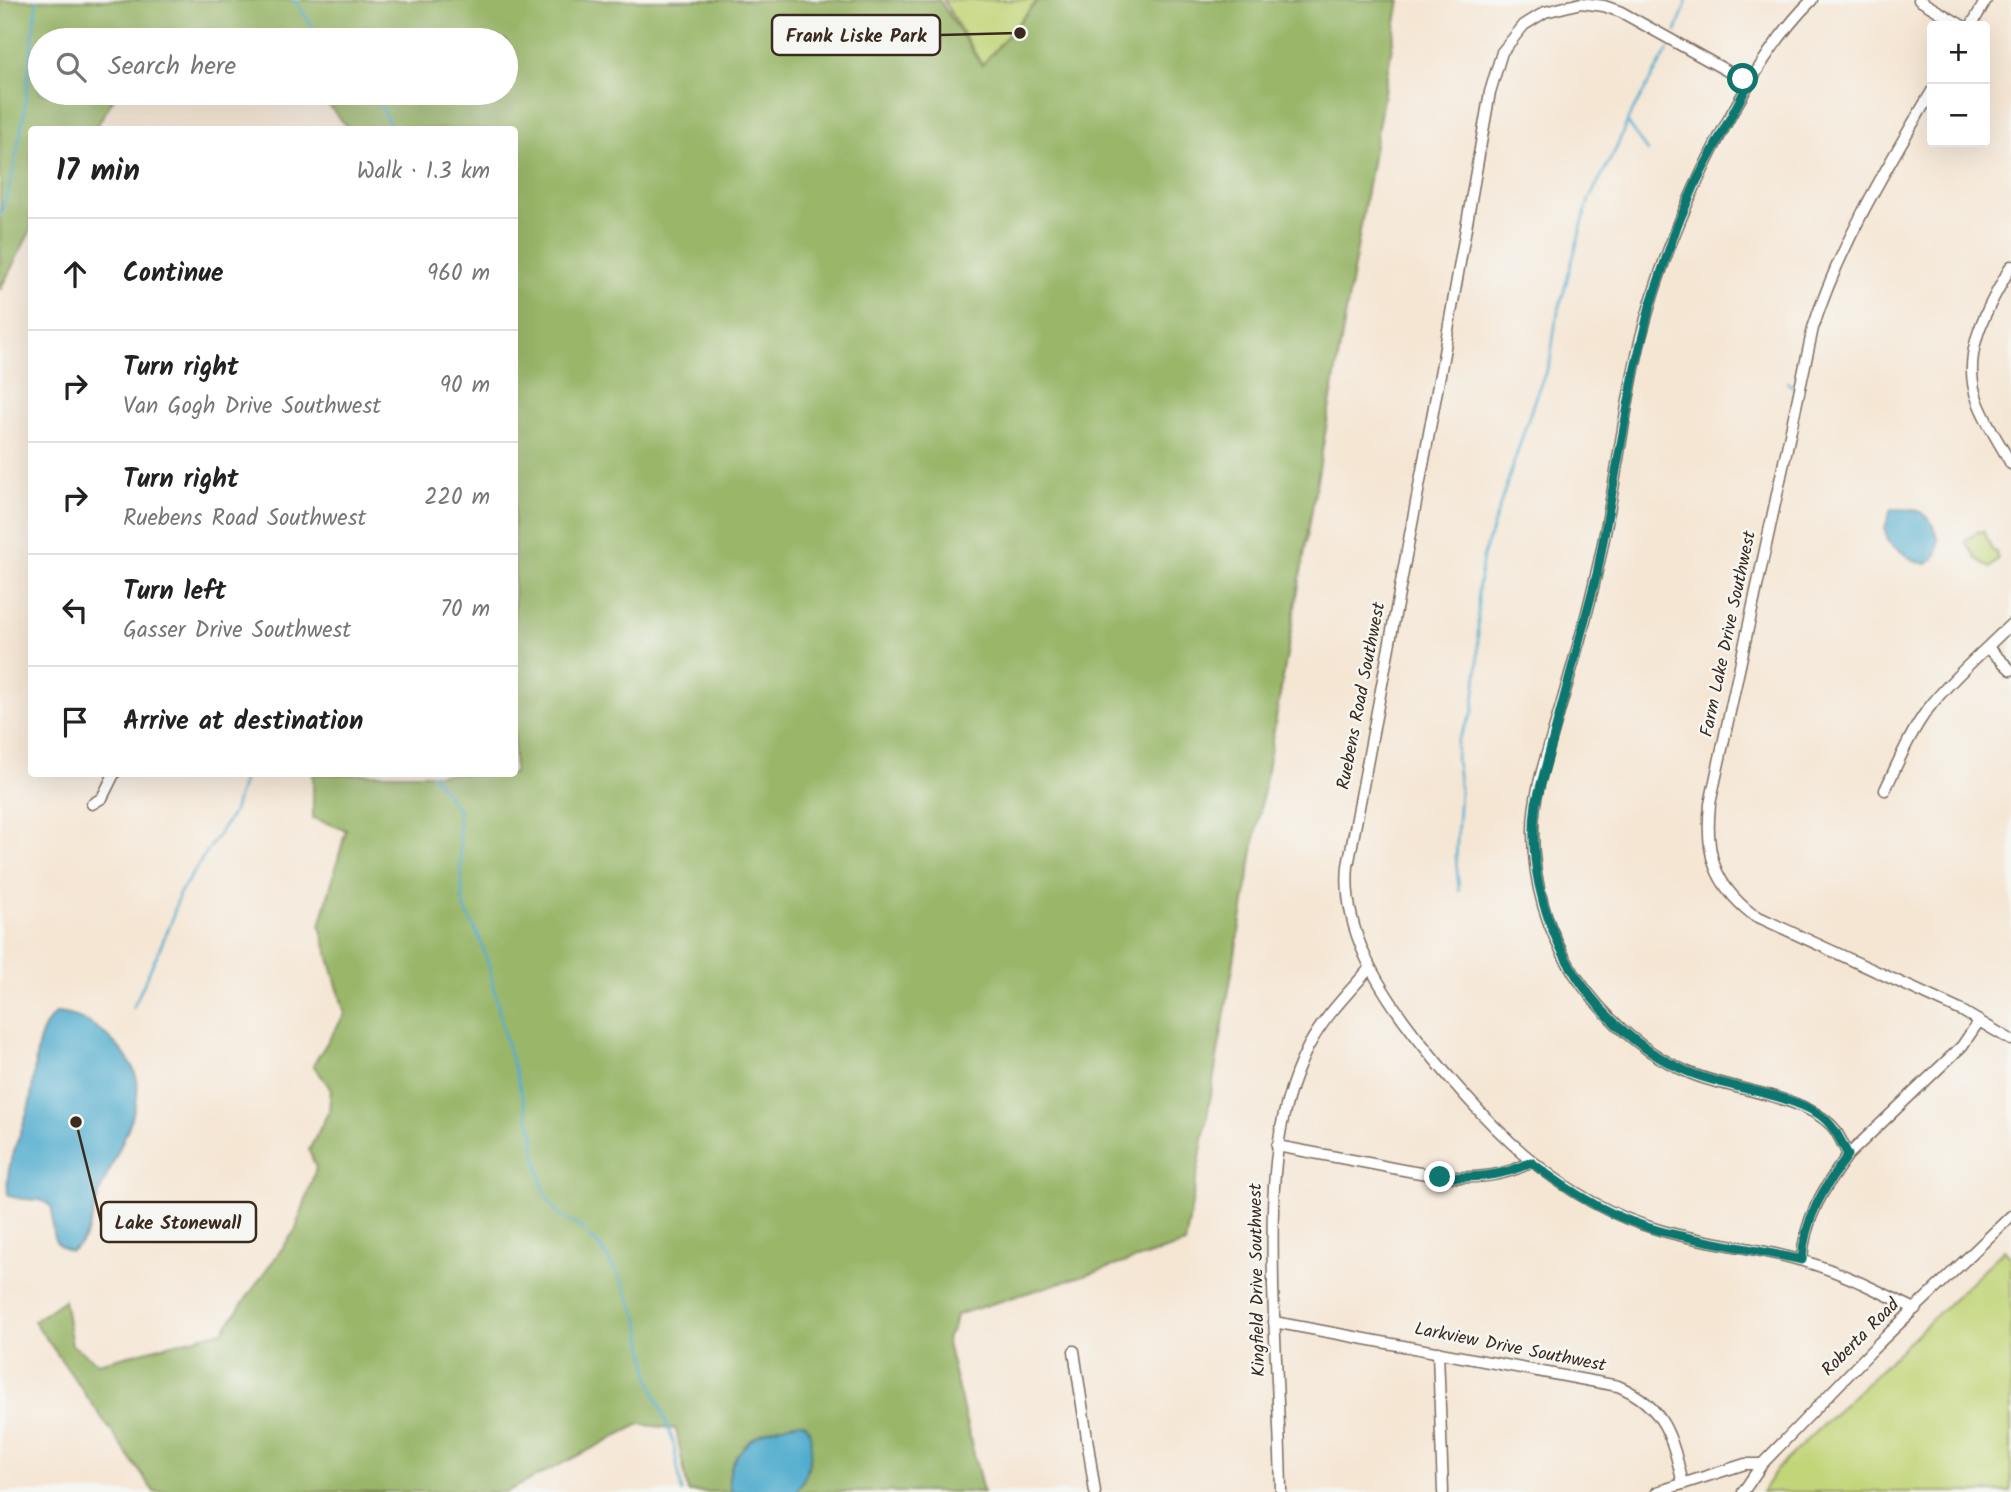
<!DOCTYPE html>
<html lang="en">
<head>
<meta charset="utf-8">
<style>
	:root { --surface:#fff; --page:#f2f2f2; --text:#222; --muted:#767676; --line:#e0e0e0 }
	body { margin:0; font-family:Kalam,sans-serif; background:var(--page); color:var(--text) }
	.controls { position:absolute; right:21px; top:21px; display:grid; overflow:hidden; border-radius:7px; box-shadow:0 7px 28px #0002 }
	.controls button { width:63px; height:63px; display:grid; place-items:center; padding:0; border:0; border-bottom:2px solid var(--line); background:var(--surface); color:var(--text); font:35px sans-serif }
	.stop { position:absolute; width:21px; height:21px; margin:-16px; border:5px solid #0f766e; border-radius:50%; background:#fff }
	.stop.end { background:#0f766e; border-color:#fff; box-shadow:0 2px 7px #0008 }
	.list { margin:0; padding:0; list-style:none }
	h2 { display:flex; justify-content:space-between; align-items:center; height:91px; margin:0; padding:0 28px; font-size:30px }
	h2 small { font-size:23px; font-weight:400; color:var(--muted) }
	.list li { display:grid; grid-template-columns:46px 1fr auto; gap:21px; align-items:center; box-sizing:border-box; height:112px; padding:0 28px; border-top:2px solid var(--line) }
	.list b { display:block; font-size:26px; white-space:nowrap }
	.list p { margin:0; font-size:23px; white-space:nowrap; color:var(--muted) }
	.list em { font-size:23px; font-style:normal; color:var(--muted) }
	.icon { flex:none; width:38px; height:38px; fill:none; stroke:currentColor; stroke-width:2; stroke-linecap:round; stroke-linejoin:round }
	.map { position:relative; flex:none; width:2011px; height:1492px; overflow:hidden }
	.search { position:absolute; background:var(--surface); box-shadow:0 7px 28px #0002; left:28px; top:28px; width:490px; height:77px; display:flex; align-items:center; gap:18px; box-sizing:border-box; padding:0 24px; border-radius:38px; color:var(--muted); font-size:26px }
	.panel { position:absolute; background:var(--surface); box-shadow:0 7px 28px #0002; left:28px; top:126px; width:490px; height:651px; border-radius:7px }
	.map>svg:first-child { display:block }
</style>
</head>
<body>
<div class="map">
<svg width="2011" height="1492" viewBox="0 0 2011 1492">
	<rect width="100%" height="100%" fill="#f6f6f2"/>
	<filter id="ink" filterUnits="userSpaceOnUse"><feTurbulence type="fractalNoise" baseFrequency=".0143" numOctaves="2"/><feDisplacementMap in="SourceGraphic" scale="14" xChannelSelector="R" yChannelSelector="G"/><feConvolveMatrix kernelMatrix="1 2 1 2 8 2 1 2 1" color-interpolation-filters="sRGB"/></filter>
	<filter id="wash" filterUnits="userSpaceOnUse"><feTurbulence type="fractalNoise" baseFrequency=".00686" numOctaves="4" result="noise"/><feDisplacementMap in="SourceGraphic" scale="28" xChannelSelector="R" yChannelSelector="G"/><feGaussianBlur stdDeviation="1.57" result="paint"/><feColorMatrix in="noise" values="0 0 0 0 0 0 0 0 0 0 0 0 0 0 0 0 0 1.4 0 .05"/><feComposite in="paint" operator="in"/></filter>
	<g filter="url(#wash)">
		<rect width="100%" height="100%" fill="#f5e6d4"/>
		<g fill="#c2d579" stroke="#7e804c" stroke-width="2">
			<polygon points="943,0 1104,0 1011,113"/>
			<polygon points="1984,531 1992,550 1996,552 1998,560 1990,568 1977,559 1965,541 1977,532"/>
			<polygon points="2004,1250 2011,1256 2011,1492 1762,1492 1776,1470"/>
		</g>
		<polygon fill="#99b669" stroke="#6a7044" stroke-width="2" points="0,0 939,0 982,65 1038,0 1400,0 1185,1244 956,1315 953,1329 946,1339 983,1492 688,1492 676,1429 640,1424 506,1492 154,1492 34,1321 64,1300 72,1345 98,1363 223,1331 296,1229 316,1168 309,1150 329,1111 331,1089 313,1065 345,1014 320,926 346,830 313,818 313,774 514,774 514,130 349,129 318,93 506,93 506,40 40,40 40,93 117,93 95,129 32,130 31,230 0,290"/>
		<g fill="#50acce" stroke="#466b76" stroke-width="2">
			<path d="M1891 509C1900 510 1912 508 1920 512 1938 522 1947 552 1927 564L1914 561 1887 541 1885 528Z"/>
			<path d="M56 1013C76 1014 94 1024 108 1037 121 1049 134 1063 137 1081 142 1111 111 1163 100 1192 91 1212 93 1240 70 1251 47 1243 54 1227 52 1208 40 1193 22 1204 8 1195 4 1164 22 1135 29 1106 37 1076 31 1035 56 1013Z"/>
			<path d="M800 1422 806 1424C817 1444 809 1474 796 1492H731C727 1484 729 1474 732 1465 745 1435 770 1428 800 1422Z"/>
		</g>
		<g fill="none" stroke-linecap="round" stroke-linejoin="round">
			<g stroke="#50acce" stroke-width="2.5">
				<polyline points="294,0 322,40"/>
				<polyline points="1676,32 1687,0"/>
				<polyline points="372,93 384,111 391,130"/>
				<polyline points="1628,123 1647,151"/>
				<polyline points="0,216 11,182 24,114 37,0"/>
				<polyline points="1787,382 1793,387"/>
				<path d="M432 774 458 810 463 905 479 937 489 966 504 1034 535 1139 533 1141C540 1168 540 1202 565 1219 572 1223 579 1226 585 1231"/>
				<polyline points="1459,891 1456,858 1460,790 1456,758 1457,741 1473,712 1478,664 1478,591 1483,557 1536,395 1550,362 1556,320 1589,199 1616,149 1629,117 1668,50"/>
				<polyline points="133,1008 171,923 179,894 234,811 245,774"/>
				<polyline points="589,1236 601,1248 623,1283 639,1320 650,1379 673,1441 682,1492"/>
			</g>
		</g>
	</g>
	<g filter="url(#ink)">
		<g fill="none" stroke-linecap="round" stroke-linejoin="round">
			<g stroke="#7c6c5e" stroke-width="13">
				<g id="minor">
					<path d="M1812 0C1779 32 1755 73 1732 113 1693 184 1661 258 1641 337 1622 415 1615 497 1596 575 1585 625 1570 674 1556 723 1546 757 1533 794 1533 831 1533 882 1547 932 1575 975 1603 1016 1638 1049 1683 1070 1726 1091 1797 1092 1831 1125 1839 1133 1843 1145 1848 1155"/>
					<polyline points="1919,0 1963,26"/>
					<polyline points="1971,26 1986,0"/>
					<path d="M1749 83 1621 12 1604 6 1581 3 1545 12 1524 25 1502 52 1490 92 1444 353 1348 866C1342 929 1377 986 1414 1034 1481 1119 1554 1201 1663 1231 1709 1244 1757 1247 1803 1261 1842 1272 1878 1291 1915 1309"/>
					<path d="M1932 91C1887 167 1841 242 1813 328L1710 804C1705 852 1713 883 1752 914L1962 1011 2011 1040"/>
					<path d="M2011 266C1988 308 1959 353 1978 402 1986 423 2000 444 2011 464"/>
					<polyline points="1988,648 2011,670"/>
					<path d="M1885 790C1898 763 1910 733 1928 709 1952 678 1983 652 2011 624"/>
					<polyline points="92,804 102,798 114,774"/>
					<path d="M1277 1146C1309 1152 1341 1158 1373 1164 1424 1174 1482 1189 1531 1162"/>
					<path d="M1802 1260C1804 1219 1824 1187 1848 1155L1962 1046 1979 1021"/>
					<path d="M1274 1322 1618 1386C1665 1406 1672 1437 1683 1484"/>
					<polyline points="1074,1351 1095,1492"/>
					<polyline points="1438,1352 1443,1492"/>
					<path d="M1281 1492C1280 1423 1275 1354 1273 1285 1272 1203 1270 1122 1308 1047 1324 1017 1348 993 1370 968"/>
					<polyline points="1657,1492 1745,1464 1762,1464"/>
					<polyline points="1743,1492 1762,1464 1880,1342 2011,1216"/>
				</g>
			</g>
			<use href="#minor" stroke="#fff" stroke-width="10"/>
		</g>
	</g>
	<g fill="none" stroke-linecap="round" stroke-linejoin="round" filter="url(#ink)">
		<path stroke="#0f766e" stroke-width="9" d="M1440 1177C1470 1178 1504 1177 1531 1162 1570 1193 1616 1220 1664 1232 1710 1243 1757 1250 1802 1260 1804 1219 1824 1187 1848 1155 1840 1139 1833 1123 1817 1113 1783 1092 1724 1088 1686 1071 1585 1027 1521 912 1536 803L1597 574 1635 368 1650 306 1677 226 1697 180 1749 83 1743 79"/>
	</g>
	<g text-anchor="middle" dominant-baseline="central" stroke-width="5" stroke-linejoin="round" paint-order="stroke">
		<g font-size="18" fill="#3b2a1e" stroke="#f6f6f2">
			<text transform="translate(1729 634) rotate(-78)">Farm Lake Drive Southwest</text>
			<text transform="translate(1362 696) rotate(-79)">Ruebens Road Southwest</text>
			<text transform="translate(1258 1280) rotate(-91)">Kingfield Drive Southwest</text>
			<text transform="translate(1861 1338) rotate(-45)">Roberta Road</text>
			<text transform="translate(1510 1348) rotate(11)">Larkview Drive Southwest</text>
		</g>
	</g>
	<path fill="none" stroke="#3b2a1e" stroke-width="2.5" d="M1020 33L940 35M76 1122L101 1222"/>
	<g fill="#3b2a1e" stroke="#f6f6f2" stroke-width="2.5">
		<circle cx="1020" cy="33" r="7"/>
		<circle cx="76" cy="1122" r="7"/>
	</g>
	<g fill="#f6f6f2" stroke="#3b2a1e" stroke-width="2.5">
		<rect x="772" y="15" width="168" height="40" rx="7"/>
		<rect x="101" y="1202" width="155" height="40" rx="7"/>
	</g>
	<g font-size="19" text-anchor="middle" font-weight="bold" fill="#3b2a1e">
		<text x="856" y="42">Frank Liske Park</text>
		<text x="178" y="1229">Lake Stonewall</text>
	</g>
</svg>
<div class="controls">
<button>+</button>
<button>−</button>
</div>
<div class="stop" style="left:1743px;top:79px"></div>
<div class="stop end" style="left:1440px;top:1177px"></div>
<div class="search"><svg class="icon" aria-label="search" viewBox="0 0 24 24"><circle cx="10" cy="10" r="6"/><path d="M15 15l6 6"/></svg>Search here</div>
<section class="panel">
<h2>17 min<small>Walk · 1.3 km</small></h2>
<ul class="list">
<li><svg class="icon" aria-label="ahead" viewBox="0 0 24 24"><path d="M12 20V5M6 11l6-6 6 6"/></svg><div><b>Continue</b></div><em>960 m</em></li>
<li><svg class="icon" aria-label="right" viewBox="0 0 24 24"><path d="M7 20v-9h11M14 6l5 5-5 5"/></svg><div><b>Turn right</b><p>Van Gogh Drive Southwest</p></div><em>90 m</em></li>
<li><svg class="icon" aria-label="right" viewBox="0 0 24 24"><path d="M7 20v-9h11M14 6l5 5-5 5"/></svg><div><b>Turn right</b><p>Ruebens Road Southwest</p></div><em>220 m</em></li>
<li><svg class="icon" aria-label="left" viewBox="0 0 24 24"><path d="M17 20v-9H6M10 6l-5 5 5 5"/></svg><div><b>Turn left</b><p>Gasser Drive Southwest</p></div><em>70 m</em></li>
<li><svg class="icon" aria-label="arrive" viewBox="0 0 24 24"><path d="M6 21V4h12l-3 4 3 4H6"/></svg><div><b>Arrive at destination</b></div></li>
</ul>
</section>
</div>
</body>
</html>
